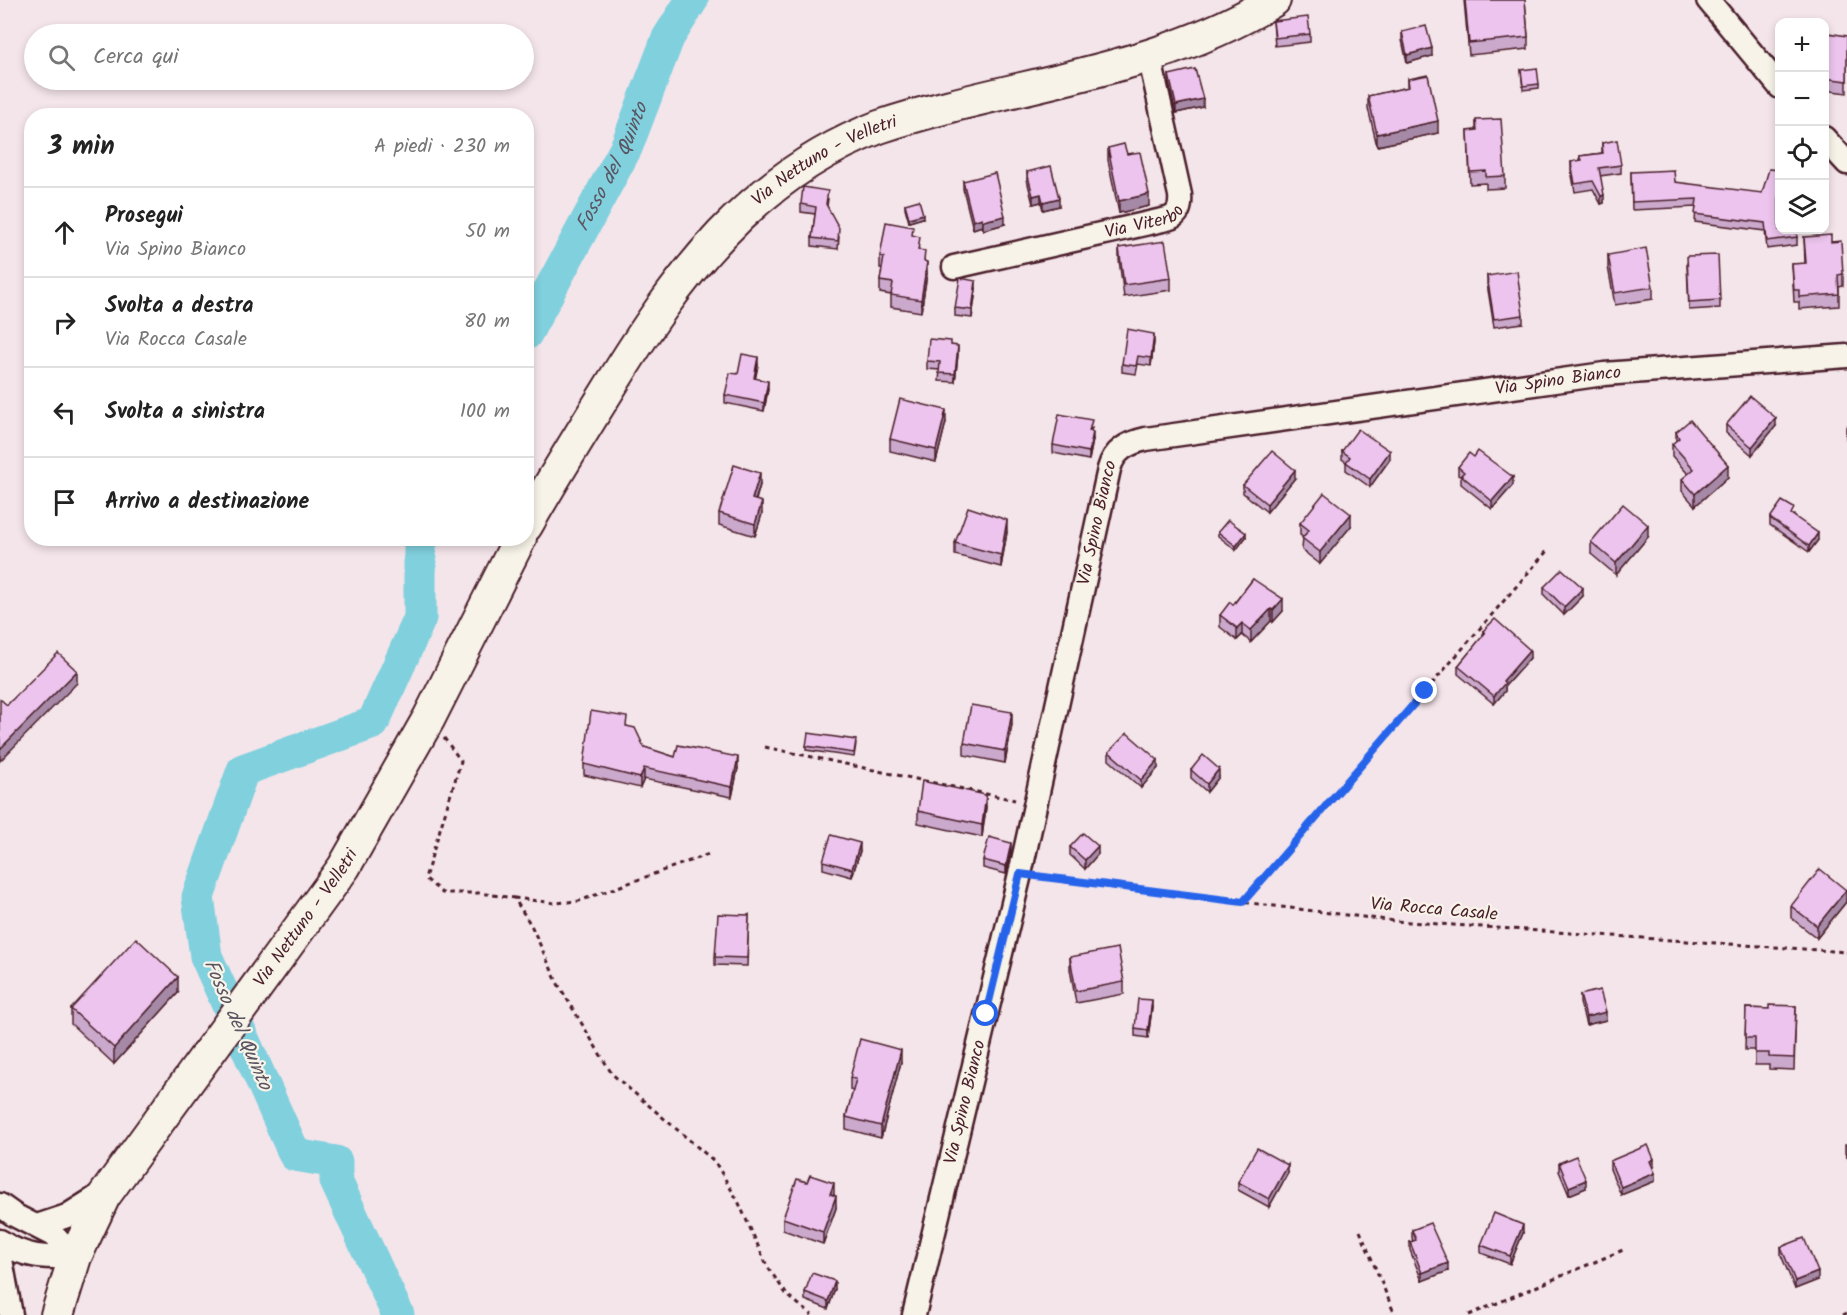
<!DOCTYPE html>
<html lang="it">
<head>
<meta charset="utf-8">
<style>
	:root { --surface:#fff; --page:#f2f2f2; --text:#222; --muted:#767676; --line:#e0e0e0 }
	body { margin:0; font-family:Kalam,sans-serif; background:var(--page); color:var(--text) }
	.controls { position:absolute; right:18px; top:18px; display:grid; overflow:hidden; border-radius:12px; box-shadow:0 3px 9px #0003 }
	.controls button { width:54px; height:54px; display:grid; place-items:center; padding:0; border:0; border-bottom:2px solid var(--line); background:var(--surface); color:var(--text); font:30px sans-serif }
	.stop { position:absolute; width:18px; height:18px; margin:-14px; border:4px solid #2563eb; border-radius:50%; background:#fff }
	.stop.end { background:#2563eb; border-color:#fff; box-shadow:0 2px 6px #0008 }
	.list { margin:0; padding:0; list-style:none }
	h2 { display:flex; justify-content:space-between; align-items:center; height:78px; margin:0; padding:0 24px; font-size:26px }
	h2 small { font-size:20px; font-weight:400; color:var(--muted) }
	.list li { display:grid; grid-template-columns:39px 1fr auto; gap:18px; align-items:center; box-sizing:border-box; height:90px; padding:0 24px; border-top:2px solid var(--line) }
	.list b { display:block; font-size:22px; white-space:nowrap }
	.list p { margin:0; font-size:20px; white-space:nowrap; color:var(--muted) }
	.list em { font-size:20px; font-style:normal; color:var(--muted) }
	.icon { flex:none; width:33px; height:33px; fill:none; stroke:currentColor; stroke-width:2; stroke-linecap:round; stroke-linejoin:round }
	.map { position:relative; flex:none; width:1847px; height:1315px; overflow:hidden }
	.search { position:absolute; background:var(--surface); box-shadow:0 3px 9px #0003; left:24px; top:24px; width:510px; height:66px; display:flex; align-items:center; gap:15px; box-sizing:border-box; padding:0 21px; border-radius:33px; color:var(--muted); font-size:22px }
	.panel { position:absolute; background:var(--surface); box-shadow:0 3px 9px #0003; left:24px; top:108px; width:510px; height:438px; border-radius:24px }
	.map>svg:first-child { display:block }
</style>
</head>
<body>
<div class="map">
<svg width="1847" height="1315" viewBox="0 0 1847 1315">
	<rect width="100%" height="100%" fill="#f4e5ea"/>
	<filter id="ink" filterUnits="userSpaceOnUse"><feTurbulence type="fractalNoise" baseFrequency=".0167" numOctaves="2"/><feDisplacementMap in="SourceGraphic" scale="12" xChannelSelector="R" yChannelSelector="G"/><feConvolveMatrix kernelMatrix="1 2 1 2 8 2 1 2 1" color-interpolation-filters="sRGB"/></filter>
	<g filter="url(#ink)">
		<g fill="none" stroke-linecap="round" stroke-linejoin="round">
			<g stroke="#81d0de" stroke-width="33">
				<path id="s1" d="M526 334 626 148 668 38 692 0"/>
				<polyline points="398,1315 336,1181 336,1162 295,1155 206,956 198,897 243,770 373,723 420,618 420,545 423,538"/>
			</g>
			<g stroke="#4a1f2b" stroke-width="27">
				<g id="street">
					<polyline points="1708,0 1780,87"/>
					<polyline points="1824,138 1847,163"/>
					<path id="s2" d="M954 267 1167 219C1179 216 1181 206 1180 195L1149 55"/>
					<polyline points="0,1205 14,1215 53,1235 75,1257"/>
					<polyline points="37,1226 67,1216 105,1192"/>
					<path d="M0 1241C24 1258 47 1258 75 1257"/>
					<polyline points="0,1254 11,1315"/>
					<path id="s3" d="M914 1315 1020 874 1109 469C1114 450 1128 443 1146 439L1604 374 1847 356"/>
				</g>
			</g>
			<g stroke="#4a1f2b" stroke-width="36">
				<g id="secondary">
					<path id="s4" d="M526 526C552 480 580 435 608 390 677 277 751 176 879 127 1009 83 1156 74 1274 0"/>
					<path id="s5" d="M57 1315 75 1257 104 1196 344 867 429 718 520 538"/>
				</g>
			</g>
			<g stroke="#4a1f2b" stroke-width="3" stroke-dasharray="4.5 4.5" stroke-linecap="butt">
				<polyline points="444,738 461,761 425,878 442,893 479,893 514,898 531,925 558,984 612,1074 715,1162 738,1201 767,1266 787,1295 812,1315"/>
				<polyline points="765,747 1015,800"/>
				<polyline points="1040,877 1395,921 1847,952"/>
				<polyline points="514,898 555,903 579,901 709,854"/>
				<polyline points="1243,902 1547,551"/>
				<polyline points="1360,1231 1395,1315"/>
				<polyline points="1469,1315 1623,1250"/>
				<polyline points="1843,1315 1847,1313"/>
			</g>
			<use href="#street" stroke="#f7f3e8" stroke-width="22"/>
			<use href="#secondary" stroke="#f7f3e8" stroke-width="32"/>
		</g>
		<g fill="#cba9cc" stroke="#4a1f2b" stroke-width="1.5">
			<polygon points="1464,0 1525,0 1528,37 1528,49 1469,55"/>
			<polygon points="1273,21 1310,34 1310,42 1275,46"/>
			<polygon points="1402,32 1432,56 1407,63 1402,40"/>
			<polygon points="1847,36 1847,93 1824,90 1824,64"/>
			<polygon points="1521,70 1539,84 1539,88 1523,90"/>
			<polygon points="1169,75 1203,107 1176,113 1169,83"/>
			<polygon points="1408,79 1438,133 1377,146 1368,108 1368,96 1408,87"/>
			<polygon points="1476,120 1505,176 1505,188 1486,189 1486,183 1470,184 1468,131 1476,130"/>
			<polygon points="1602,143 1621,165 1621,173 1600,176 1604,203 1601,204 1593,189 1575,192 1571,170 1571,162 1580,161 1580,156 1602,153"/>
			<polygon points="1108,148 1127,154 1149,206 1119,213 1108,160"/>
			<polygon points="1027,172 1059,206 1043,210 1041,202 1033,204 1027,180"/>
			<polygon points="1631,172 1675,182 1797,237 1797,245 1767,249 1765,231 1695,222 1696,207 1632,210"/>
			<polygon points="963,181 1005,224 983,230 982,226 973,229 963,189"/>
			<polygon points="828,199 827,206 839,237 838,249 812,246 812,238 815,214 801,212 801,204"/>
			<polygon points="905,204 923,218 909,222 905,208"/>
			<polygon points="913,236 925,262 927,274 921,312 891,307 891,295 880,293 880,281 882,268 880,268 880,256"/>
			<polygon points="1804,237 1831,242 1843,274 1843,286 1839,287 1839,306 1799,309 1799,302 1794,302 1792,264 1805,264"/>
			<polygon points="1119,248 1171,278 1171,290 1124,297 1119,260"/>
			<polygon points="1608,255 1653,287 1653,299 1615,305 1608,267"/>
			<polygon points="1687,264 1720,300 1720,308 1689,310"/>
			<polygon points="1487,276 1523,315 1523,323 1494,327 1487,284"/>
			<polygon points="976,289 972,318 955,316 955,308"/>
			<polygon points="1154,342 1151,366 1138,364 1136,374 1122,372 1122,364"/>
			<polygon points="951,345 958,354 955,382 939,381 940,370 927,369 927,361"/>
			<polygon points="758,365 755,378 768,389 764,411 725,403 725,395 738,374"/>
			<polygon points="946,422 936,462 890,451 890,439"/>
			<polygon points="1726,425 1776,426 1752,455 1726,433"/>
			<polygon points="1847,425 1847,440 1846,439 1846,427"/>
			<polygon points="1092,428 1091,431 1093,440 1089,460 1053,453 1053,445"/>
			<polygon points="1676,432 1728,477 1695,506 1682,491 1682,479 1688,474 1672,456 1672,444 1676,441"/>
			<polygon points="1342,451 1390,459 1370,487 1346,470 1346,462 1342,459"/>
			<polygon points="1474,457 1513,485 1492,509 1461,484 1461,477 1458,475 1458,467"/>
			<polygon points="1295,478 1267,512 1243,493 1243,485"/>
			<polygon points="760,485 756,500 762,514 755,536 719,525 719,513"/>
			<polygon points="1794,515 1794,516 1818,540 1809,552 1770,525 1770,518"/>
			<polygon points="1300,523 1351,526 1320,564 1302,550 1303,537 1300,535"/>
			<polygon points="1007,532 1001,567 955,555 955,543"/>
			<polygon points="1218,532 1246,537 1236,550 1218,536"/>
			<polygon points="1648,537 1616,575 1591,554 1591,542"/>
			<polygon points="1253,579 1283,611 1273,622 1271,621 1251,642 1242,635 1237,640 1220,627 1220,615 1233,605"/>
			<polygon points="1544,587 1583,596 1564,615 1544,595"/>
			<polygon points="1483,631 1530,658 1505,686 1505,691 1494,704 1458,674 1458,666 1483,636"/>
			<polygon points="1012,724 1005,763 964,755 964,743"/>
			<polygon points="627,726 644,747 675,757 738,768 732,797 644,779 640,788 584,775 584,764"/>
			<polygon points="856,744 854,757 806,750 806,746"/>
			<polygon points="1109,752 1158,768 1141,788 1109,760"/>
			<polygon points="1191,770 1219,777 1207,792 1191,778"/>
			<polygon points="986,807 982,837 918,823 918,811"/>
			<polygon points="1070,847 1098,854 1085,869 1070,855"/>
			<polygon points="860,851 852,877 823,869 823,861"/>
			<polygon points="1011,851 1006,874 983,868 983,860"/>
			<polygon points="1846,902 1817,938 1791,918 1791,906"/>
			<polygon points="749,915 747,966 715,965 715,957"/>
			<polygon points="1070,957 1124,982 1124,994 1076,1003 1070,969"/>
			<polygon points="178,993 114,1064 71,1024 71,1009"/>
			<polygon points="1580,995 1606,1020 1586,1025 1580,1003"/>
			<polygon points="1796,1006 1794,1070 1769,1069 1769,1065 1755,1065 1755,1050 1745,1050 1746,1008 1769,1009"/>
			<polygon points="1152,1008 1148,1038 1135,1036 1135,1028"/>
			<polygon points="901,1062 881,1138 846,1129 846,1117 853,1091 850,1090 850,1078"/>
			<polygon points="1845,1145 1847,1145 1847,1158 1845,1153"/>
			<polygon points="1610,1161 1654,1167 1653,1168 1655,1181 1621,1195 1610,1169"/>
			<polygon points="1559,1163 1586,1188 1569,1195 1559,1171"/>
			<polygon points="1288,1173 1269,1207 1238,1190 1238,1182"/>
			<polygon points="834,1195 836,1208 823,1244 783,1230 783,1218"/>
			<polygon points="1412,1230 1448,1271 1422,1281 1410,1250 1410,1242 1413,1241 1412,1238"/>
			<polygon points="1523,1233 1510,1264 1481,1253 1481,1245"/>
			<polygon points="1781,1247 1818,1280 1795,1289 1781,1255"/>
			<polygon points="835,1289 828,1309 805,1300 805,1292"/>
		</g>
		<g fill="#a589a6" stroke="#4a1f2b" stroke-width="1.5">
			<polygon points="1432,48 1432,56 1407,63 1407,55"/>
			<polygon points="1203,99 1203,107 1176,113 1176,105"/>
			<polygon points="1438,121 1438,133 1377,146 1377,134"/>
			<polygon points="1041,194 1041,202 1033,204 1033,196"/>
			<polygon points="1149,194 1149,206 1119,213 1119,201"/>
			<polygon points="1604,195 1604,203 1601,204 1601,196"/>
			<polygon points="1059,198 1059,206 1043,210 1043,202"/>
			<polygon points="923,214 923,218 909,222 909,218"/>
			<polygon points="1005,216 1005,224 983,230 983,221"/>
			<polygon points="982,218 982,226 973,229 973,221"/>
			<polygon points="927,262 927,274 921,312 921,300"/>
			<polygon points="976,281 976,289 972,318 972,310"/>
			<polygon points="1154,334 1154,342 1151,366 1151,358"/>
			<polygon points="958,346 958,354 955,382 955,374"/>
			<polygon points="758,357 758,365 754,386 754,378"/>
			<polygon points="768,381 768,389 764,411 764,403"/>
			<polygon points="946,410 946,422 936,462 936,450"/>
			<polygon points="1776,418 1776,426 1752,455 1752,447"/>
			<polygon points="1093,432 1093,440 1089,460 1089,452"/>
			<polygon points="1390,451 1390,459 1370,487 1370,479"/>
			<polygon points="1728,465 1728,477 1695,506 1695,494"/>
			<polygon points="1295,470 1295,478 1267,512 1267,504"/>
			<polygon points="760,473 760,485 752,511 752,499"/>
			<polygon points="1513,477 1513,485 1492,509 1492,501"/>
			<polygon points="762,502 762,514 755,536 755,524"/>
			<polygon points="1351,514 1351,526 1320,564 1320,552"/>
			<polygon points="1007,520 1007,532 1001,567 1001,555"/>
			<polygon points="1648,525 1648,537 1616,575 1616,563"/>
			<polygon points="1246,533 1246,537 1236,550 1236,546"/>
			<polygon points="1818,533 1818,540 1809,552 1809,546"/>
			<polygon points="1583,588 1583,596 1564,615 1564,607"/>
			<polygon points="1283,599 1283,611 1273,622 1273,610"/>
			<polygon points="1271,609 1271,621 1251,642 1251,630"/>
			<polygon points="1242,623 1242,635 1237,640 1237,628"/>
			<polygon points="1530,650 1530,658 1505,686 1505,691 1494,704 1494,696 1503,681"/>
			<polygon points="77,671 77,683 0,761 0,749"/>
			<polygon points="1012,712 1012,724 1005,763 1005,751"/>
			<polygon points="738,757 738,768 732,797 732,787"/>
			<polygon points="1158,760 1158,768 1141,788 1141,780"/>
			<polygon points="644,768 644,779 640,788 640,778"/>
			<polygon points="1219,769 1219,777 1207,792 1207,784"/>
			<polygon points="986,795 986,807 982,837 982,825"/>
			<polygon points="860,843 860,851 852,877 852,869"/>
			<polygon points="1011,843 1011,851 1006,874 1006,866"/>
			<polygon points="1098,846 1098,854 1085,869 1085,860"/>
			<polygon points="1846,890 1846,902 1817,938 1817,926"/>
			<polygon points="178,977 178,993 114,1064 114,1048"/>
			<polygon points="1152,1000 1152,1008 1148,1038 1148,1030"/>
			<polygon points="1606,1012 1606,1020 1586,1025 1586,1017"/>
			<polygon points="901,1050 901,1062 881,1138 881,1126"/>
			<polygon points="1654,1159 1654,1167 1650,1169 1650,1161"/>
			<polygon points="1288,1165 1288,1173 1269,1207 1269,1199"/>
			<polygon points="1655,1173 1655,1181 1621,1195 1621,1187"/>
			<polygon points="1586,1180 1586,1188 1569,1195 1569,1187"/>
			<polygon points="834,1183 834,1195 830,1194"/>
			<polygon points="836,1196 836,1208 823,1244 823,1232"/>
			<polygon points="1523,1225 1523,1233 1510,1264 1510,1256"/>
			<polygon points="1448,1263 1448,1271 1422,1281 1422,1273"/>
			<polygon points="1818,1272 1818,1280 1795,1289 1795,1281"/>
			<polygon points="835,1281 835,1289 828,1309 828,1301"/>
		</g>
		<g fill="#ecc4ed" stroke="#4a1f2b" stroke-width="1.5">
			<polygon points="1465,0 1525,0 1528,37 1469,43"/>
			<polygon points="1308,17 1310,34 1275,38 1273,21"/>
			<polygon points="1426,26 1432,48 1407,55 1402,32"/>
			<polygon points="1828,33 1847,36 1847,81 1824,78 1824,64"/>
			<polygon points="1537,68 1539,84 1523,86 1521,70"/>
			<polygon points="1195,69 1203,99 1176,105 1169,75"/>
			<polygon points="1428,75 1438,121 1377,134 1368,96 1409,87 1408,79"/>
			<polygon points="1501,119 1505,176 1486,177 1486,171 1470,172 1468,131 1477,130 1476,120"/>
			<polygon points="1617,140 1621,165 1599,168 1604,195 1601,196 1593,181 1575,184 1571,162 1582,160 1580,156 1603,153 1602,143"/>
			<polygon points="1124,144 1127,154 1140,152 1149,194 1119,201 1108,148"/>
			<polygon points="1051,166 1059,198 1043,202 1041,194 1033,196 1027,172"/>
			<polygon points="1769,169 1779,170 1779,230 1796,230 1797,237 1767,241 1765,223 1695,214 1697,199 1632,202 1631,172 1674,170 1675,182 1762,193"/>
			<polygon points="995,173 1005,216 983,221 982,218 973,221 963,181"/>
			<polygon points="803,187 828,191 826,204 839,228 838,241 812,238 816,207 801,204"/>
			<polygon points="919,200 923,214 909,218 905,204"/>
			<polygon points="886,222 913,227 912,235 920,237 918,250 925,251 924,261 927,262 921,300 891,295 893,283 880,281 884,257 880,256"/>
			<polygon points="1831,235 1831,242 1841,241 1843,274 1838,275 1839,294 1799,297 1799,290 1794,290 1792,264 1806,263 1804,237"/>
			<polygon points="1165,241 1171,278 1124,285 1119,248"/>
			<polygon points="1646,248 1653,287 1615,293 1608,255"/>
			<polygon points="1718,255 1720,300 1689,302 1687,256"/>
			<polygon points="1517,271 1523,315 1494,319 1487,276"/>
			<polygon points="960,278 976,281 972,310 955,308"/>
			<polygon points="1127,329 1154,334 1151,358 1138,356 1136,366 1122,364"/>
			<polygon points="929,339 951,341 951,345 958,346 955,374 939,373 940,362 927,361"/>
			<polygon points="742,354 758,357 754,378 768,381 764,403 725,395 730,373 738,374"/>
			<polygon points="1750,396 1776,418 1752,447 1726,425"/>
			<polygon points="900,399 946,410 936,450 890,439"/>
			<polygon points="1059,414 1092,420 1089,431 1093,432 1089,452 1053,445"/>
			<polygon points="1690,420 1728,465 1695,494 1682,479 1694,469 1672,444 1679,438 1676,432"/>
			<polygon points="1358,429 1390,451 1370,479 1346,462 1350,457 1342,451"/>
			<polygon points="1272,451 1295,470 1267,504 1243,485"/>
			<polygon points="1478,451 1513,477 1492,501 1461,475 1464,472 1458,467 1469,453 1474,457"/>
			<polygon points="734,465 760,473 752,499 762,502 755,524 719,513"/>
			<polygon points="1324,493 1351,514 1320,552 1302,538 1309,530 1300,523"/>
			<polygon points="1782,501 1794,508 1791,514 1818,533 1809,546 1770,518"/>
			<polygon points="1623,504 1648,525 1616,563 1591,542"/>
			<polygon points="968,507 1007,520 1001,555 955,543"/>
			<polygon points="1228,520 1246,533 1236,546 1218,532"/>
			<polygon points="1562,569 1583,588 1564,607 1544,587"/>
			<polygon points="1253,579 1283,599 1273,610 1271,609 1251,630 1242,623 1237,628 1220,615 1230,602 1233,605"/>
			<polygon points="1495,619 1530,650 1503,681 1505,683 1494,696 1458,666 1485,633 1483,631"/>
			<polygon points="58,653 77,671 0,749 0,699 7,705"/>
			<polygon points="971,705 1012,712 1005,751 964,743"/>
			<polygon points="591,711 627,717 626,726 635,728 644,747 675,757 678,745 738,757 732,787 644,768 640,778 584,764"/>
			<polygon points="808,733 856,740 854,753 806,746"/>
			<polygon points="1127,733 1158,760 1141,780 1109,752"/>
			<polygon points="1203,755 1219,769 1207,784 1191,770"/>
			<polygon points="922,781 986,795 982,825 918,811"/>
			<polygon points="1083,833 1098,846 1085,860 1070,847"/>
			<polygon points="831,835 860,843 852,869 823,861"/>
			<polygon points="989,837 1011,843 1006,866 983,860"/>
			<polygon points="1820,869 1846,890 1817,926 1791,906"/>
			<polygon points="718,914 749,915 747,958 715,957"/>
			<polygon points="136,938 178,977 114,1048 71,1009"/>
			<polygon points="1118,948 1124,982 1076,991 1070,957"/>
			<polygon points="1600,990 1606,1012 1586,1017 1580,995"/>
			<polygon points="1138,999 1152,1000 1148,1030 1135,1028"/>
			<polygon points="1769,1005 1796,1006 1794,1058 1769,1057 1769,1053 1755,1053 1755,1038 1745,1038 1746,1008 1769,1009"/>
			<polygon points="860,1039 901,1050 881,1126 846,1117 856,1079 850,1078"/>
			<polygon points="1648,1145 1654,1159 1650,1161 1655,1173 1621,1187 1610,1161"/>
			<polygon points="1257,1148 1288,1165 1269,1199 1238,1182"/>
			<polygon points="1576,1156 1586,1180 1569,1187 1559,1163"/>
			<polygon points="810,1175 834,1183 830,1194 836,1196 823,1232 783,1218 797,1179 807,1182"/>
			<polygon points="1494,1213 1523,1225 1510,1256 1481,1245"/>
			<polygon points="1430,1223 1448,1263 1422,1273 1410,1242 1416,1240 1412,1230"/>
			<polygon points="1804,1238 1818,1272 1795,1281 1781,1247"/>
			<polygon points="812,1273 835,1281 828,1301 805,1292"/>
		</g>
	</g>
	<g fill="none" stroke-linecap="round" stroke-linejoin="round" filter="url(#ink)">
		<polyline stroke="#2563eb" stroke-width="8" points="986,1014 1020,874 1243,902 1425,691"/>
	</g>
	<g text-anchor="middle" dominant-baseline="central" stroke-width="4.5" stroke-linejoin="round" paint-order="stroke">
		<g font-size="18" fill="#4a1f2b" stroke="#f7f3e8">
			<text stroke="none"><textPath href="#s4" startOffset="480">Via Nettuno - Velletri</textPath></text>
			<text stroke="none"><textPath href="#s2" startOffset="196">Via Viterbo</textPath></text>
			<text stroke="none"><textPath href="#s3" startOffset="1335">Via Spino Bianco</textPath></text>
			<text stroke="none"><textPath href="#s3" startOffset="813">Via Spino Bianco</textPath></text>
			<text transform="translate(1434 910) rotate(5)">Via Rocca Casale</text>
			<text stroke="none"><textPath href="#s5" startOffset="472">Via Nettuno - Velletri</textPath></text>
			<text stroke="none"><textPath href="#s3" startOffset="219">Via Spino Bianco</textPath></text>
		</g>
		<g font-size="20" font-style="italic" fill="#5a5461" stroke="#f7f3e8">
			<text stroke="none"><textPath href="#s1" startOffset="188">Fosso del Quinto</textPath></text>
			<text transform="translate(237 1025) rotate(66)">Fosso del Quinto</text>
		</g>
	</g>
</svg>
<div class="controls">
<button>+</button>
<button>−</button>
<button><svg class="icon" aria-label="locate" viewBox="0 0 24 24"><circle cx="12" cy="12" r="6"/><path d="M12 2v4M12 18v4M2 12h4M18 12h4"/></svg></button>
<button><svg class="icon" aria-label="layers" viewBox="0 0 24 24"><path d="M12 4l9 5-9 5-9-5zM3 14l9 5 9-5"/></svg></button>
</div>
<div class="stop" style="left:986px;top:1014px"></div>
<div class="stop end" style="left:1425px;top:691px"></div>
<div class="search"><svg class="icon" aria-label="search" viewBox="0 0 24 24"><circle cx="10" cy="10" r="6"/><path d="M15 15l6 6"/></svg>Cerca qui</div>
<section class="panel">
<h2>3 min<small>A piedi · 230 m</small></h2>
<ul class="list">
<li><svg class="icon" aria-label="ahead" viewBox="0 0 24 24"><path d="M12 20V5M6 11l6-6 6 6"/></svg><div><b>Prosegui</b><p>Via Spino Bianco</p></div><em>50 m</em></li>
<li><svg class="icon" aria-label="right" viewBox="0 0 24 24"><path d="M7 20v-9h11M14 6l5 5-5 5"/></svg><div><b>Svolta a destra</b><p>Via Rocca Casale</p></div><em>80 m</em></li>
<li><svg class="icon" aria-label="left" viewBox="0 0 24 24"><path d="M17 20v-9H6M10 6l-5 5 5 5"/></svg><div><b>Svolta a sinistra</b></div><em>100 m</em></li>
<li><svg class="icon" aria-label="arrive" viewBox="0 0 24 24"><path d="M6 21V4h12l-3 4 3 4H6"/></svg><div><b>Arrivo a destinazione</b></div></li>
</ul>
</section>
</div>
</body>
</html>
